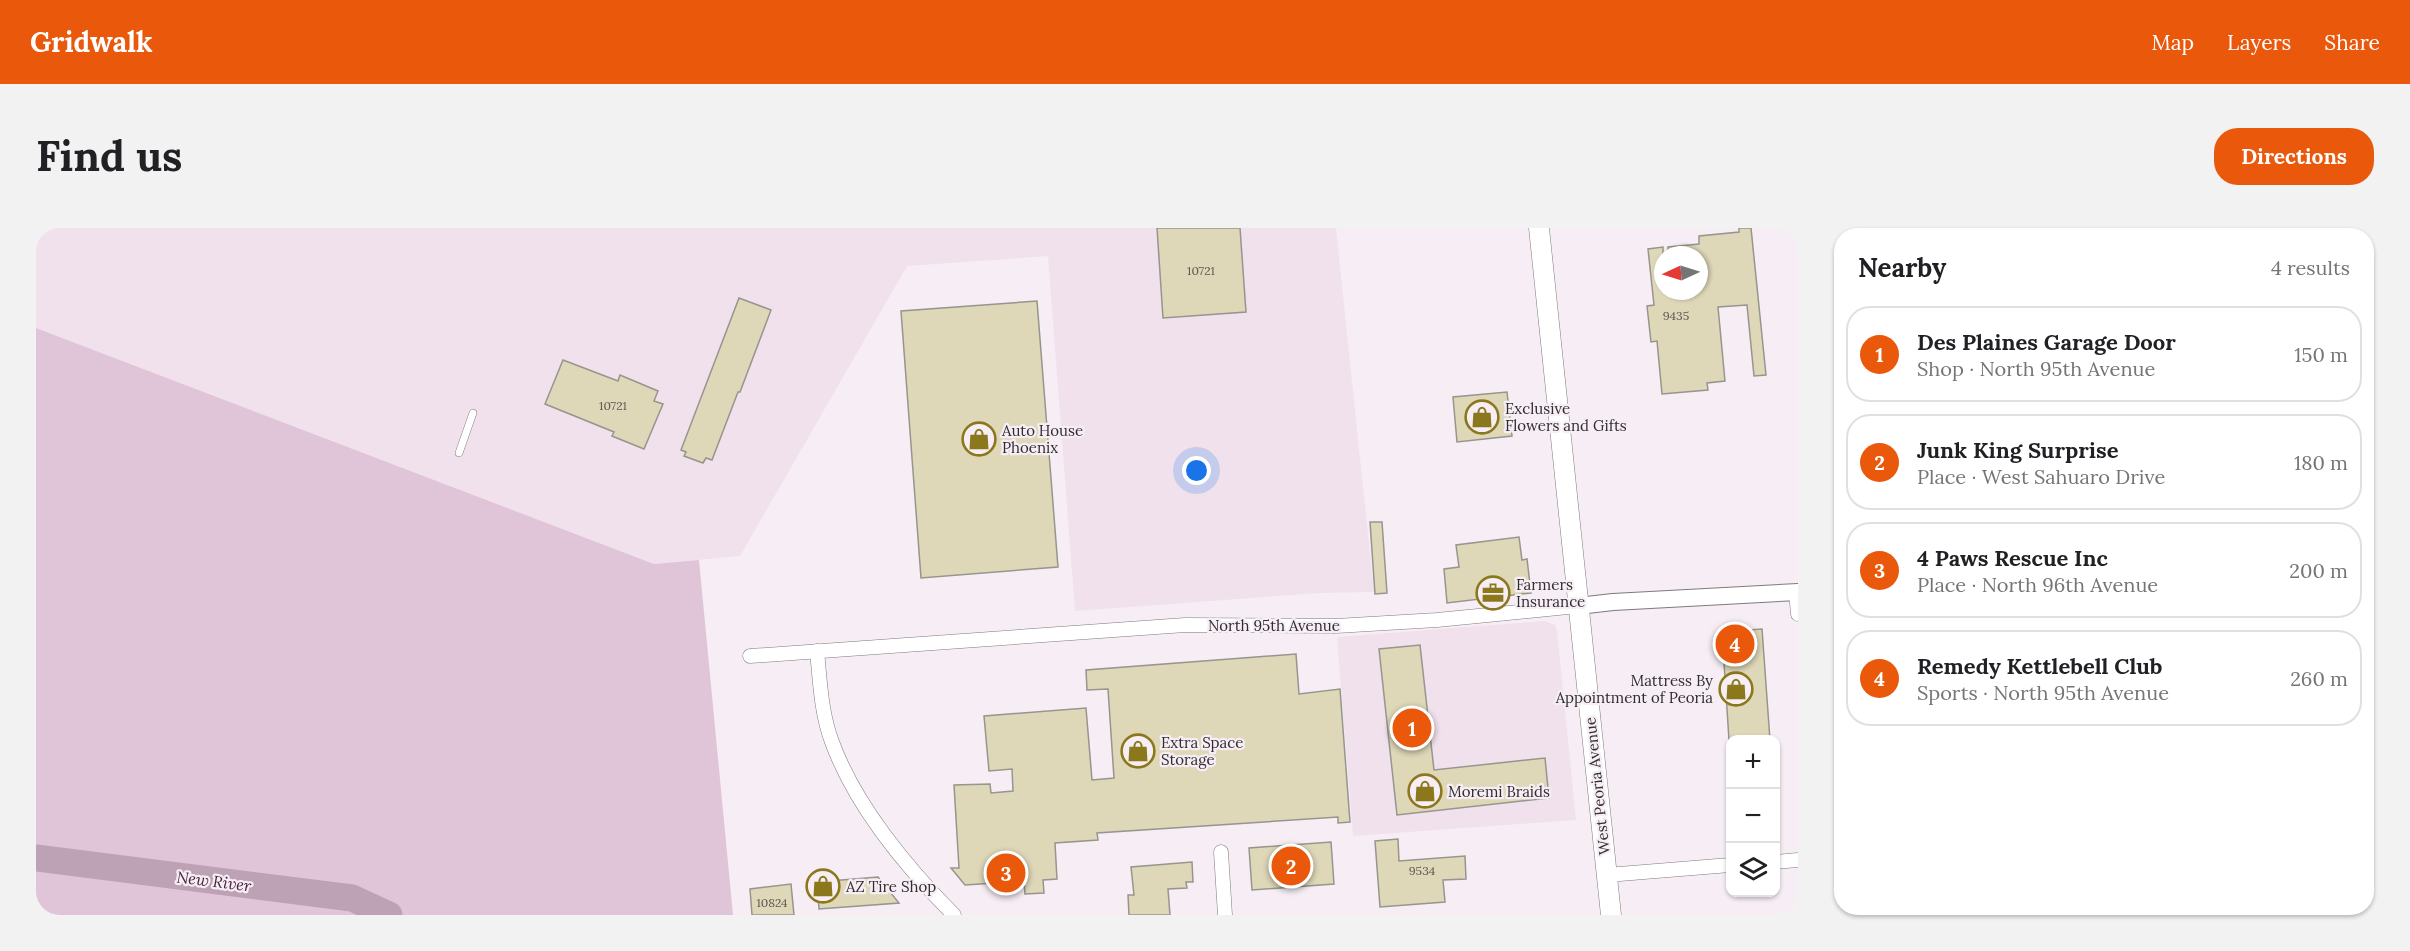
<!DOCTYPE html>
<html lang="en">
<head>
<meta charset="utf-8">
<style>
	:root { --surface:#fff; --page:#f2f2f2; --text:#202124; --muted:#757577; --line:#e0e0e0; --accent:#ea580c }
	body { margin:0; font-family:Lora,serif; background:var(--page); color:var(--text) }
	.controls { position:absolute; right:18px; bottom:18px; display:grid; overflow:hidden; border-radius:12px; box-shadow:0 2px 4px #0004 }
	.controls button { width:54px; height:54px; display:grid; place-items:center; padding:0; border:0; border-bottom:2px solid var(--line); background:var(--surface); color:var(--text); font:30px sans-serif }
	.compass { position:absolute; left:1618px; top:18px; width:54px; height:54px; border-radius:50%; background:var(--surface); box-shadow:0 2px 4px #0004; rotate:266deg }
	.you { position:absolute; left:1161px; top:243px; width:21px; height:21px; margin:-15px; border:4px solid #fff; border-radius:50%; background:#1a73e8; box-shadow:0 0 0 9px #1a73e833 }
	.badge { display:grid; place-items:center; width:39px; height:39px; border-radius:50%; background:var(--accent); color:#fff; font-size:20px; font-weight:700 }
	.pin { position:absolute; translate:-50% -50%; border:3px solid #fff; box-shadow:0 2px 6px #0006 }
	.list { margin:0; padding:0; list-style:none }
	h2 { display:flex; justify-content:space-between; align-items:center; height:78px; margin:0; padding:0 24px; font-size:26px }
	h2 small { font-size:20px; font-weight:400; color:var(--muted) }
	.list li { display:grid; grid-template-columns:39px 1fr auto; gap:18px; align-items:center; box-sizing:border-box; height:96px; margin:0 12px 12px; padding:0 12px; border:2px solid var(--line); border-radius:24px }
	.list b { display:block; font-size:22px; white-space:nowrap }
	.list p { margin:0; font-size:20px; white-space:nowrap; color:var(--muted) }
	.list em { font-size:20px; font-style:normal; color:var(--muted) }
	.icon { flex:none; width:33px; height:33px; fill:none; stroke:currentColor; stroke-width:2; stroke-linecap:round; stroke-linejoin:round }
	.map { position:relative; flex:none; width:1762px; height:687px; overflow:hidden; border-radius:24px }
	header { display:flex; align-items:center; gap:36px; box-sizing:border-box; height:84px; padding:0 30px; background:var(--accent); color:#fff }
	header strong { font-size:28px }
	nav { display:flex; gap:33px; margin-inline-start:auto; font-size:21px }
	.intro { display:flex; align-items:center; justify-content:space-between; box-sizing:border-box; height:144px; padding:0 36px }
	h1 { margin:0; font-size:42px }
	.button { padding:15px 27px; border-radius:24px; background:var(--accent); color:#fff; font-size:21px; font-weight:700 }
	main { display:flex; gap:36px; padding:0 36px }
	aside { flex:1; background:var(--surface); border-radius:24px; box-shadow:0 2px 4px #0004 }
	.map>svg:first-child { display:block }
</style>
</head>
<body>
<header>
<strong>Gridwalk</strong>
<nav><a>Map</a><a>Layers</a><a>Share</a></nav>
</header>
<div class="intro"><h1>Find us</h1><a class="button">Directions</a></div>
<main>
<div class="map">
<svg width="1762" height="687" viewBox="0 0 1762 687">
	<rect width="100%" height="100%" fill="#f6eef4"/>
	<g fill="#f0e1ec">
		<polygon points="0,0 1300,0 1338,364 1283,365 1039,383 1012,28 871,38 704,328 618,336 0,100"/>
		<polygon points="1508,393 1519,397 1521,403 1540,592 1317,608 1301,409"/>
	</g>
	<polygon fill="#e0c4d8" points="0,100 618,336 663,332 697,687 0,687"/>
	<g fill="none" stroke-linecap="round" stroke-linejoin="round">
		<polyline stroke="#bda1b5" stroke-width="27" points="0,630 316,670 353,687"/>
	</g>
	<g fill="#ded7b8" stroke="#96958e" stroke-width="1.5">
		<polygon points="1121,0 1204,0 1210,84 1127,90"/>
		<polygon points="1703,0 1715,0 1730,147 1718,148 1711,77 1682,79 1689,153 1671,155 1672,162 1626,166 1621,113 1615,114 1611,78 1618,77 1612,21 1627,19 1627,63 1663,63 1663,27 1632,27 1632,19 1663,16 1663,8 1703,4"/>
		<polygon points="703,70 735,82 704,164 702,164 676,232 670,230 667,235 648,228 650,224 645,222"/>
		<polygon points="1001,73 1022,339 885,350 865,83"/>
		<polygon points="527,132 582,153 584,147 622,163 618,173 627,176 608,221 576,208 578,204 509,176"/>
		<polygon points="1471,164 1476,208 1421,214 1417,169"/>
		<polygon points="1334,294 1346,294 1351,365 1339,366"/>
		<polygon points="1483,309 1486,332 1491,331 1495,365 1411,375 1408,341 1423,339 1420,317"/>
		<polygon points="1726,401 1734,512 1693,512 1686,404"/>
		<polygon points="1384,417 1398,542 1509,530 1513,570 1361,587 1343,421"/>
		<polygon points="1260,426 1263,466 1304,461 1314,594 1302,595 1302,589 1061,605 1062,612 1019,615 1021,651 1007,652 1008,665 989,666 988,653 929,657 915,640 923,640 918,557 954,556 955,565 977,563 976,541 953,543 948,488 1050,480 1056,552 1078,550 1072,461 1051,462 1050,442"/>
		<polygon points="1362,611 1363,633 1429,628 1430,651 1407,652 1409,674 1344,679 1339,613"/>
		<polygon points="1295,614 1298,656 1216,662 1213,620"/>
		<polygon points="1156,634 1157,654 1150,654 1151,660 1132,661 1134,687 1093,687 1092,667 1098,667 1095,639"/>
		<polygon points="842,649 863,675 783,681 781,654"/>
		<polygon points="755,656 758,687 716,687 714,661"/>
	</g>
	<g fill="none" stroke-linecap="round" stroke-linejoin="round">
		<g stroke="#7f797d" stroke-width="8">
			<polyline id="service" points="423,225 437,185"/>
		</g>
		<g stroke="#7f797d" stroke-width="15">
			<g id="minor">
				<polyline points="1760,364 1762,386"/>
				<path d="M781 423C784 453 785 485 796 514 819 577 871 640 918 687"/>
				<polyline points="714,428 1149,397 1300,398 1401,392 1542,378"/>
				<polyline points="1185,624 1189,687"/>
				<polyline points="1740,634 1762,632"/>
				<polyline points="1571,647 1694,637"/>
			</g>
		</g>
		<g stroke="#7f797d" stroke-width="18">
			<polyline id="tertiary" points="1542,378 1577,374 1762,364"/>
		</g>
		<g stroke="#7f797d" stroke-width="21">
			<polyline id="secondary" points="1503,0 1575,687"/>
		</g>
		<use href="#service" stroke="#fff" stroke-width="7"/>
		<use href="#minor" stroke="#fff" stroke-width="14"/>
		<use href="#tertiary" stroke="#fff" stroke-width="16"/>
		<use href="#secondary" stroke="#fff" stroke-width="20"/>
	</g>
	<defs>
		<g id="shop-ring" transform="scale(1.725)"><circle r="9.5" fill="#f6eef4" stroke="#8b781d" stroke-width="1.5"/><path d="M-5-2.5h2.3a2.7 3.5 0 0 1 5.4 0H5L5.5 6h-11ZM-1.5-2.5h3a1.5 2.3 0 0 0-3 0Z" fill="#8b781d"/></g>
		<g id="office-ring" transform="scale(1.725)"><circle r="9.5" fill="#f6eef4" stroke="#8b781d" stroke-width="1.5"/><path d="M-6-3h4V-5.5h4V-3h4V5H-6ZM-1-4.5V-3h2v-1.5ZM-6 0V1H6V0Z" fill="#8b781d"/></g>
	</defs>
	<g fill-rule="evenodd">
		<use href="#shop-ring" x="1446" y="189"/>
		<use href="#shop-ring" x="943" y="211"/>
		<use href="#office-ring" x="1457" y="365"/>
		<use href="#shop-ring" x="1700" y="461"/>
		<use href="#shop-ring" x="1102" y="523"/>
		<use href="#shop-ring" x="1389" y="563"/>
		<use href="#shop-ring" x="787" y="658"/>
	</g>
	<g text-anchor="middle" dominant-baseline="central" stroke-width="4.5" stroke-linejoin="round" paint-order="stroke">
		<g font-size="12" fill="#5c5851">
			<text x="1165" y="42">10721</text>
			<text x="1640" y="87">9435</text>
			<text x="577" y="177">10721</text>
			<text x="1386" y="642">9534</text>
			<text x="736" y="674">10824</text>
		</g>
		<g font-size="15" fill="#302d2f" stroke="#f6eef4" text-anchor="start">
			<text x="1469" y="180">Exclusive<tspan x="1469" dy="17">Flowers and Gifts</tspan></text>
			<text x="966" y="202">Auto House<tspan x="966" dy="17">Phoenix</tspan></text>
			<text x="1480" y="356">Farmers<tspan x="1480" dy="17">Insurance</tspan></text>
			<text x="1677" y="452" text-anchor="end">Mattress By<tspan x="1677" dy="17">Appointment of Peoria</tspan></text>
			<text x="1125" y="514">Extra Space<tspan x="1125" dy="17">Storage</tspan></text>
			<text x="1412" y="563">Moremi Braids</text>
			<text x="810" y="658">AZ Tire Shop</text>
		</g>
		<g font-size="15" fill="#302d2f" stroke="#f6eef4">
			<text x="1238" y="397">North 95th Avenue</text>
			<text transform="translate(1561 558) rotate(-96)">West Peoria Avenue</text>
		</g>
		<g font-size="16" font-style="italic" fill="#4a2341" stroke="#f6eef4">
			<text transform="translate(178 653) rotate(7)">New River</text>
		</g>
	</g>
</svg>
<div class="controls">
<button>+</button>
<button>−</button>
<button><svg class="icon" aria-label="layers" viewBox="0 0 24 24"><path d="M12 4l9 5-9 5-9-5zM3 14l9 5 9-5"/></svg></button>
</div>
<svg class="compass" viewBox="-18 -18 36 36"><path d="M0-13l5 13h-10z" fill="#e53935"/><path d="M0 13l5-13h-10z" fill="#757577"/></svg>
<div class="you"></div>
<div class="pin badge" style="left:1376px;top:500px">1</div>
<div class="pin badge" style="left:1255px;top:638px">2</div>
<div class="pin badge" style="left:970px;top:645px">3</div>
<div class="pin badge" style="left:1699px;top:416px">4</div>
</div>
<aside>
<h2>Nearby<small>4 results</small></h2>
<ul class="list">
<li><span class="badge">1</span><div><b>Des Plaines Garage Door</b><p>Shop · North 95th Avenue</p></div><em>150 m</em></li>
<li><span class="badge">2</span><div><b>Junk King Surprise</b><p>Place · West Sahuaro Drive</p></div><em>180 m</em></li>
<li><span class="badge">3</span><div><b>4 Paws Rescue Inc</b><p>Place · North 96th Avenue</p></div><em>200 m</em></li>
<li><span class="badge">4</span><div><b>Remedy Kettlebell Club</b><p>Sports · North 95th Avenue</p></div><em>260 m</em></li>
</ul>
</aside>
</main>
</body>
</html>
